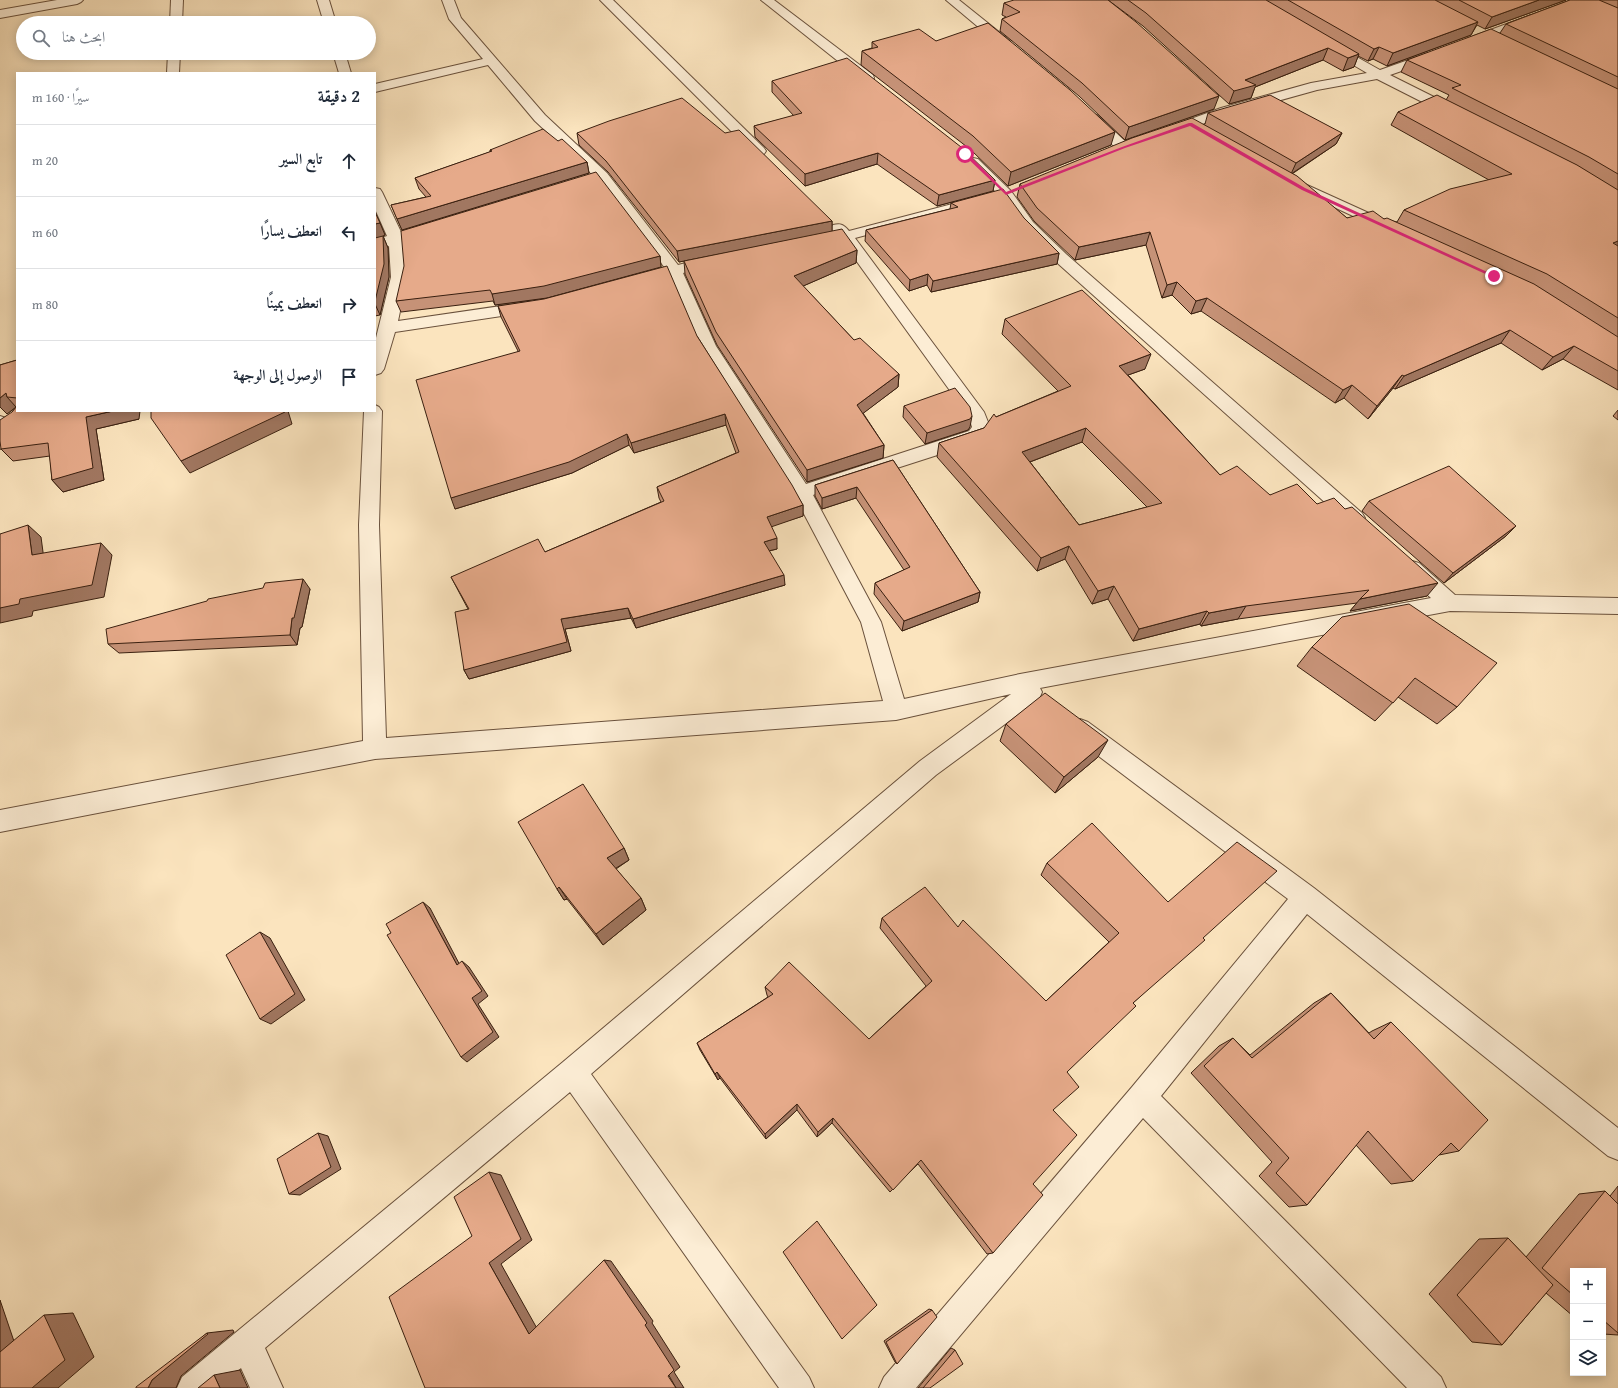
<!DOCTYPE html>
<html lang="ar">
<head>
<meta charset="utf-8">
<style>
	:root { --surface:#fff; --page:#f2f2f3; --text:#1f2937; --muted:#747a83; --line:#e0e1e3 }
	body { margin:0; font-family:"Gentium Book Plus",Amiri,serif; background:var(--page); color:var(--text); direction:rtl }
	.controls { position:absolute; right:12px; bottom:12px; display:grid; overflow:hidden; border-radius:0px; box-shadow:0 2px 10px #0003 }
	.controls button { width:36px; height:36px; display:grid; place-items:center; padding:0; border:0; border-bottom:1px solid var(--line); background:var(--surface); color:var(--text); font:20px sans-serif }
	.stop { position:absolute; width:12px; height:12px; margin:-9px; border:3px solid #db2777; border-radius:50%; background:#fff }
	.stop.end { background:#db2777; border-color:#fff; box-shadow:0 1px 4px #0008 }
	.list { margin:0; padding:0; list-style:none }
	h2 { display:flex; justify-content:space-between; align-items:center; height:52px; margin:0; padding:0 16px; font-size:17px }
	h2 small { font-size:13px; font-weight:400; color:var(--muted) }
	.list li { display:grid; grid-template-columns:26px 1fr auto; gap:12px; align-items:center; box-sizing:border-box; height:72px; padding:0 16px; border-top:1px solid var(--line) }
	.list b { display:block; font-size:15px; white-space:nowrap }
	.list em { font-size:13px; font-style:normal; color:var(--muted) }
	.icon { flex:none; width:22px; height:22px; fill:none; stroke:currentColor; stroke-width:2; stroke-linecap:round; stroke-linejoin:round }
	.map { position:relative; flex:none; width:1618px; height:1388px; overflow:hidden; direction:ltr }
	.search { position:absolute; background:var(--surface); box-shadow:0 2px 10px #0003; left:16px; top:16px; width:360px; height:44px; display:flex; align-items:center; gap:10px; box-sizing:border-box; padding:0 14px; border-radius:22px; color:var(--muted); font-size:15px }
	.panel { position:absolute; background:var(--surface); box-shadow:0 2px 10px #0003; left:16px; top:72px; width:360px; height:340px; border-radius:0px; direction:rtl }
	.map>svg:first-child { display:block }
</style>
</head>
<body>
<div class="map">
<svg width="1618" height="1388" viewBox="0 0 1618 1388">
	<rect width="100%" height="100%" fill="#fbe4be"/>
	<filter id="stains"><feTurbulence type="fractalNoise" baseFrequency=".005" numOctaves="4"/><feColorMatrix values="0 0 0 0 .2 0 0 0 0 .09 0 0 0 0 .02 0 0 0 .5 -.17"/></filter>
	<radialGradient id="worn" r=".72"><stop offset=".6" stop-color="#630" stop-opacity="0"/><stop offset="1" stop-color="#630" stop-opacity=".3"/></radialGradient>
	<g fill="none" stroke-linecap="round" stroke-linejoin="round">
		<g stroke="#6a513c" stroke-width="2">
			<g id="minor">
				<polygon points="57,0 83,0 81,2 77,4 0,18 0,10"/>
				<polygon points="171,0 183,0 182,23 170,23"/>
				<polygon points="317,0 329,0 336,23 324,23"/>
				<path d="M442 0H454L461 18 545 115 607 173 678 265 714 256 720 258 722 261 720 264 683 273 716 346 806 484 969 431 972 427 969 417 842 241 817 246 812 244 809 241 812 238 835 233 830 228 833 225C841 223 844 225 849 231L979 197 984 198 986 201 984 204 855 238 984 412 990 427 981 441 813 495 881 622 904 699 1020 674 1431 598 1405 575 1402 569 1405 563 1412 561 1419 563 1455 595 1618 598V614L1450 611 1040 688 1042 692 1039 699 936 775 591 1074 809 1377 814 1388H779L570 1092 265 1348 283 1388H250L241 1368 218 1388H177L182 1377 563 1062 920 761 1011 694 896 720 375 759 0 832V810L363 741 359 525 364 411H375V405L379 407 382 411 379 525 386 738 883 701 861 622 794 495 700 346 669 277 641 284 635 282 633 279 635 276 665 268 597 179 535 121 488 65 375 92V84L483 59 449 19Z"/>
				<polygon points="600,0 613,0 764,148 766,151 764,154 759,155 754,154"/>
				<polygon points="761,0 774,0 873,75 874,78 873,81 863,81"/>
				<polygon points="946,0 959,0 1009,40 1011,43 1009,46 1001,46"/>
				<polygon points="1531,15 1535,16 1537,19 1535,22 1474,45 1466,45 1464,42 1466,39"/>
				<polygon points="1330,42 1380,70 1428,53 1436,53 1438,56 1436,59 1390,75 1460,110 1462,113 1460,116 1450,116 1377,79 1317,90 1231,114 1171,135 1166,134 1164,131 1166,128 1221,108 1311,83 1367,73 1326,49 1324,46 1326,43"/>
				<polygon points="168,53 180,53 179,73 167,73"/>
				<polygon points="333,53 345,53 351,73 339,73"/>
				<polygon points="1092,114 1097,115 1128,144 1130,147 1128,150 1123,151 1118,150 1087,121 1085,118 1087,115"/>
				<polygon points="973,158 978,159 1011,191 1033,222 1066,254 1362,513 1365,518 1362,523 1355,525 1348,523 1054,260 1023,228 1001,197 968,165 966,162 968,159"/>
				<polygon points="1296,180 1393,224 1396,227 1393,230 1388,232 1383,230 1291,187 1289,184 1291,181"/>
				<polygon points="375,188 380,189 382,192 401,232 430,223 435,225 438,228 435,231 404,241 407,277 398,321 528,302 534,303 536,307 534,311 395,332 384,369 381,373 375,375 375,342 391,277 389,246 375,250 375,240 387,236 375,209"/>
				<polygon points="0,416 6,418 14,428 6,448 0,449"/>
				<polygon points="1080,719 1088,722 1314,888 1618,1128 1618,1160 1608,1156 1307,914 1161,1096 1441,1377 1446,1388 1407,1388 1143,1118 916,1388 879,1388 884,1377 1132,1087 1288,899 1072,736 1069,729 1072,722"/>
			</g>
		</g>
		<use href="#minor" fill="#fcedd5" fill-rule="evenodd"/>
	</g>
	<g fill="#c69277" stroke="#3a2010" fill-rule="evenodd">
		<polygon points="1108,0 1566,0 1485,29 1477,25 1471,35 1387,66 1373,59 1368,61 1358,56 1354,67 1343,71 1323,60 1255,87 1251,98 1229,104 1143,26"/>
		<polygon points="1570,0 1618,0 1618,390 1563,359 1542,370 1501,343 1395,389 1393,388 1368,419 1344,398 1335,403 1201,311 1191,314 1172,295 1162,298 1146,245 1075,260 1034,221 1017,197 1020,184 1205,124 1208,113 1342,133 1336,144 1292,174 1347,218 1384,219 1397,222 1404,210 1489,180 1391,125 1398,112 1446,100 1449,95 1401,72 1407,60 1500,33 1506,24"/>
		<polygon points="1004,3 1214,109 1125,140 1079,96 1000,31 1002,19 1006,17 1002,15"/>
		<polygon points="936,41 1111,145 1008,186 971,150 861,65 862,51 872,48 872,42"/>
		<polygon points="772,81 995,180 993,191 937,206 877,164 805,186 755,137 754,126 794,116 772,92"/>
		<polygon points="577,133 832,221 832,231 857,250 856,263 803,286 854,340 899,374 898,387 863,413 884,445 883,458 807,482 717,345 685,274 684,261 679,262 608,172 579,145"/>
		<polygon points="558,141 587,162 589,173 402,230 391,205 426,197 419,189 415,178 490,152 490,150"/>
		<polygon points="951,203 1024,218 1059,253 1057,264 931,292 927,285 909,291 865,241 866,230 950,209"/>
		<polygon points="375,212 385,235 383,236 388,248 389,277 380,315 375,316"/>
		<polygon points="660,256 661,267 547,298 495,305 493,301 401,312 396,301"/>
		<polygon points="498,306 697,336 803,505 803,516 771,526 777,549 769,551 785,585 636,628 631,618 565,629 571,651 469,679 464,670 468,609 451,577 545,552 661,502 659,498 657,487 736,453 726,425 634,453 629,445 572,473 455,509 518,351 501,317"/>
		<path d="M1005 319 1145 369 1128 375 1220 475 1270 495 1317 504 1427 596 1350 611 1357 603 1238 619 1201 626 1200 624 1133 641 1108 599 1092 604 1065 559 1037 571 937 457 939 443 984 428 996 417 1058 391 1002 334ZM1082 442 1147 507 1079 525 1030 462Z"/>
		<polygon points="17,360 17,411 139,419 96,429 104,480 63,492 52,480 50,456 13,461 1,449 12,412 16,407 7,414 0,407 0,365"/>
		<polygon points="904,406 970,427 968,430 925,444 903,417"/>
		<polygon points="1618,410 1618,420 1613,416"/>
		<polygon points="893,460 980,592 978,602 902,631 874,594 875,583 904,570 856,498 822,509 815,496 815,485"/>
		<polygon points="1369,501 1506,536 1444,583 1362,511"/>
		<polygon points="310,589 302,627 300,628 297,645 119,653 108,644"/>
		<polygon points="1342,617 1457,707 1437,724 1398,697 1375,721 1297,666 1312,647"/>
		<polygon points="1006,724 1098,757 1055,793 1000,741"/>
		<polygon points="624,848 629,860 616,869 641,898 646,910 603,945 567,899 564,900 557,889"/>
		<polygon points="1047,863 1203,938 1133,1003 1067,1072 1053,1110 1033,1184 993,1253 987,1254 918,1164 890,1192 832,1123 817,1137 797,1110 766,1139 720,1078 718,1080 700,1050 697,1043 768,997 767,995 765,987 869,1039 926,986 880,928 882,918 958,927 1046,1001 1109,942 1041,875"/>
		<polygon points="1331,993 1369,1033 1372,1031 1391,1022 1459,1151 1439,1155 1413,1181 1391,1184 1356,1145 1307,1205 1289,1207 1259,1176 1272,1162 1191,1073 1219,1046 1233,1038 1250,1055 1314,1003"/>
		<polygon points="1618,1186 1618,1335 1603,1334 1603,1271 1573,1271 1573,1316 1546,1293 1502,1345 1472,1342 1429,1294 1479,1239 1508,1238 1526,1257 1579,1194 1605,1191 1610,1196"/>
		<polygon points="929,1309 932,1310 897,1364 895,1362 884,1341"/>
		<polygon points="951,1348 955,1350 930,1388 918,1388"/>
	</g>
	<g fill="#a17761" stroke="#3a2010">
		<polygon points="1539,0 1566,0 1485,29 1492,17"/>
		<polygon points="1478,22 1471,35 1387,66 1393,53"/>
		<polygon points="1379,47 1373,59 1368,61 1374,49"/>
		<polygon points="1328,48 1323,60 1255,87 1251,98 1229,104 1234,91 1245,80"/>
		<polygon points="1359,54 1354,67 1343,71 1348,58"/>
		<polygon points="1219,96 1214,109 1125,140 1129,127"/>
		<polygon points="1115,132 1111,145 1008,186 1011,172"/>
		<polygon points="1342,133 1336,144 1291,174 1296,163"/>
		<polygon points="878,153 877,164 805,186 805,174"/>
		<polygon points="587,162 589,173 402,230 397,219"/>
		<polygon points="995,180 993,191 937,206 939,195"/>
		<polygon points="832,221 832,232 679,262 677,251"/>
		<polygon points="380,223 385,235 383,236 388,248 389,277 380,315 375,304 375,224"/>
		<polygon points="1150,232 1146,245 1075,260 1079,247"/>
		<polygon points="1618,241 1618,249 1613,243"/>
		<polygon points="857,250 856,263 794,290 794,276"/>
		<polygon points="1059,253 1057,264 931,292 933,281"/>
		<polygon points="660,256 661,267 547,298 495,305 492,294"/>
		<polygon points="928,274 927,285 909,291 910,280"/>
		<polygon points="1177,282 1172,295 1162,298 1167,285"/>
		<polygon points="1207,298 1201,311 1191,314 1196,301"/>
		<polygon points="1510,330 1501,343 1395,389 1404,376"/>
		<polygon points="1574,346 1563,359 1542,370 1553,357"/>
		<polygon points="1151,354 1145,369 1114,380 1119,366"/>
		<polygon points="899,374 898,387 857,418 857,405"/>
		<polygon points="1402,375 1393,388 1368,419 1377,406"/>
		<polygon points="1352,385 1344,398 1335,403 1343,390"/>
		<polygon points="6,393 7,397 16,407 7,414 0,407 0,398"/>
		<polygon points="113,411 140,411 139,419 96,429 104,480 63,492 52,480 86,417"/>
		<polygon points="285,411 288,411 292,424 190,473 181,461"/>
		<polygon points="725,414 726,425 634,453 631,443"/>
		<polygon points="972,416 970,427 968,430 925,444 927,433"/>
		<polygon points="1086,428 1082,442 1019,466 1022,452"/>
		<polygon points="627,434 629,445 572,473 455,509 451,498"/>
		<polygon points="884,445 883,458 807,482 807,470"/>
		<polygon points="857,487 856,498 822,509 822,498"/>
		<polygon points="803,505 803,516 768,528 767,517"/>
		<polygon points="28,525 41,537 45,567 32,555"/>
		<polygon points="1516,526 1506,536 1444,583 1453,573"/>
		<polygon points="777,538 777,549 764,552 764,542"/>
		<polygon points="101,543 112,555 104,597 33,611 32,616 0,623 0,608 20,599"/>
		<polygon points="1069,546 1065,559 1037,571 1041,558"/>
		<polygon points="784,575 785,585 636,628 633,619"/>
		<polygon points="303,579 310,589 302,627 300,628 297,645 290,635 292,618"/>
		<polygon points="1438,583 1427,596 1350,611 1360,599"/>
		<polygon points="1114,586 1108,599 1092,604 1098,591"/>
		<polygon points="980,592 978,602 902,631 904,621"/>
		<polygon points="1246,606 1238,619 1201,626 1209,613"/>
		<polygon points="628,608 631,618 565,629 571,651 469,679 464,670 561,619"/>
		<polygon points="1207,611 1200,624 1133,641 1139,629"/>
		<polygon points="1108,740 1098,757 1055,793 1064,777"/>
		<polygon points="624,848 629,860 613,870 607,858"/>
		<polygon points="559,887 567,899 564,900 557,889"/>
		<polygon points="641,898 646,910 603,945 596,934"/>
		<polygon points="423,902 430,908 463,971 457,965"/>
		<polygon points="260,932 270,938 305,1000 271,1024 260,1019"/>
		<polygon points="462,961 469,967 488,996 478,1004 499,1037 467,1062 461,1057 472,998"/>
		<polygon points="717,1072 720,1078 718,1080 715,1074"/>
		<polygon points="797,1104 797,1110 766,1139 765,1134"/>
		<polygon points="833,1118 832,1123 817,1137 818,1132"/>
		<polygon points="318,1133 328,1136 341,1169 300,1195 289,1194"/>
		<polygon points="489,1172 501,1175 532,1240 501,1264 539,1332 529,1334 489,1263"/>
		<polygon points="604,1260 611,1261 653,1321 652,1323 680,1367 674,1372 684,1388 676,1388"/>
		<polygon points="0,1300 20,1359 0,1361"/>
		<polygon points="73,1313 94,1357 58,1388 32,1388 44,1315"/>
		<polygon points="233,1330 234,1332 181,1376 176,1388 148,1388 152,1380 207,1333"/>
		<polygon points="240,1370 248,1388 220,1388 214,1375"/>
	</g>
	<g fill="#e6aa8a" stroke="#3a2010" fill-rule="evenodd">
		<polygon points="1014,0 1108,0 1136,22 1219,96 1129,127 1082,83 1002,19 1020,12 1004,3"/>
		<polygon points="1128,0 1266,0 1359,54 1348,58 1328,48 1245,80 1256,85 1234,91 1146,13"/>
		<polygon points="1288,0 1435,0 1478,22 1393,53 1379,47 1374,49"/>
		<polygon points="1459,0 1539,0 1492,17"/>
		<polygon points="1570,0 1599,0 1618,8 1618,77 1506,24"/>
		<polygon points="988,23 1070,90 1115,132 1011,172 973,136 862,51 878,47 872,42 919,29 936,41"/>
		<polygon points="1491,29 1618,89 1618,174 1589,157 1452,88 1461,85 1407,60"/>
		<polygon points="847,58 961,147 995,180 939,195 878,153 805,174 754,126 802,113 772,81"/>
		<polygon points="1270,95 1342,133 1296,163 1208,113"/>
		<polygon points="1437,95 1577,165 1618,190 1618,241 1613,243 1618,246 1618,318 1547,274 1404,210 1450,189 1512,174 1398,112"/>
		<polygon points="682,98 725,133 739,130 832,221 677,251 606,161 577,133 609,121"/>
		<polygon points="1192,118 1297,176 1347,218 1373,211 1384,219 1387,218 1534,284 1618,337 1618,371 1574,346 1553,357 1510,330 1404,376 1402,375 1377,406 1352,385 1343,390 1207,298 1196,301 1177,282 1167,285 1150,232 1079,247 1037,208 1020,184 1132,138"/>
		<polygon points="543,129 558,141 562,139 587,162 397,219 391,205 431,196 415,178 492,151 490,150"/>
		<polygon points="596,172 660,256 544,286 492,294 490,290 396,301 404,266 401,231"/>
		<polygon points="1003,189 1024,218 1059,253 933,281 928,274 910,280 866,230 958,207 951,203"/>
		<polygon points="375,212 380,223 375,224"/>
		<polygon points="842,229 857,250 794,276 854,340 860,338 899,374 857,405 884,445 807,470 716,332 684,261"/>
		<polygon points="383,236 384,264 375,301 375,238"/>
		<polygon points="667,266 697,336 792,485 803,505 767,517 777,538 764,542 784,575 633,619 628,608 561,619 567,642 464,670 455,612 469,609 451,577 538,539 545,552 664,501 657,487 739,452 725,414 631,443 627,434 569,462 451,498 416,380 520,351 498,306 544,299"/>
		<path d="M1082 290 1151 354 1119 366 1220 475 1237 466 1270 495 1297 484 1317 504 1334 498 1345 509 1352 507 1438 583 1360 599 1369 590 1246 606 1209 613 1207 611 1139 629 1114 586 1098 591 1069 546 1041 558 939 443 984 428 994 414 996 417 1071 386 1005 319ZM1086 428 1162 503 1079 525 1022 452Z"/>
		<polygon points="17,360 17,398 7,397 6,393 0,398 0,365"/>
		<polygon points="955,388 970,407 972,416 970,419 927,433 904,406"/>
		<polygon points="17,406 17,411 113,411 86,417 93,468 52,480 48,443 1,449 0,441 0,420 12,412"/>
		<polygon points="151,411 285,411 285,412 181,461 151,418"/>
		<polygon points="893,460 980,592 904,621 875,583 910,567 857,487 822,498 815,485"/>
		<polygon points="1449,466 1516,526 1453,573 1369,501"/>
		<polygon points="28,525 32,555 101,543 92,585 20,599 19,604 0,608 0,534"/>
		<polygon points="303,579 294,618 292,618 290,635 108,644 106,629 207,601 208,599 263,588 265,583"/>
		<polygon points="1409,604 1497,663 1457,707 1415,678 1393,703 1312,647 1342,617"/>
		<polygon points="1045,693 1108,740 1064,777 1006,724"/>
		<polygon points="583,784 624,848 607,858 641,898 596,934 559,887 557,889 518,822"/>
		<polygon points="1092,823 1168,902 1237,842 1277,871 1203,938 1205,940 1133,1003 1136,1006 1067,1072 1079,1087 1053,1110 1077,1135 1033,1184 1043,1195 993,1253 921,1160 893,1190 833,1118 818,1132 797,1104 765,1134 717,1072 715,1074 697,1043 773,994 765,987 789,962 869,1039 932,981 882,918 925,887 958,927 963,920 1046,1001 1119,933 1047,863"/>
		<polygon points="423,902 457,965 462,961 482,991 472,998 493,1032 461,1057 387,935 391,933 386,924"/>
		<polygon points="260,932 295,994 260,1019 226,955"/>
		<polygon points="1331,993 1374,1039 1391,1022 1488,1120 1459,1151 1451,1143 1413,1181 1368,1131 1307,1205 1276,1173 1289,1158 1204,1066 1233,1038 1252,1058"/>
		<polygon points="318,1133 331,1167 289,1194 277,1159"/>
		<polygon points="489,1172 521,1239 489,1263 529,1334 604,1260 647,1323 645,1325 674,1370 668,1376 676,1388 425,1388 389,1297 472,1236 454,1197"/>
		<polygon points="1605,1191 1618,1204 1618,1333 1603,1320 1603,1271 1573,1271 1573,1295 1542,1268"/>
		<polygon points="817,1221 877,1305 842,1339 783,1252"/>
		<polygon points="1508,1238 1553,1285 1502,1345 1457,1295"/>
		<polygon points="932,1310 937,1317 897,1364 886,1342"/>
		<polygon points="44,1315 65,1360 32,1388 0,1388 0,1352"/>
		<polygon points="207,1333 208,1334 152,1380 148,1388 136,1388 136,1387"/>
		<polygon points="955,1350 963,1364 930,1388 923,1388"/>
		<polygon points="214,1375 220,1388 198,1388"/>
	</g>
	<polygon fill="#db2777" points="1189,123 1192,123 1305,188 1496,276 1492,277 1302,190 1190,126 1125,148 1006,195 963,154 967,153 1006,192 1122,147"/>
	<rect width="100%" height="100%" filter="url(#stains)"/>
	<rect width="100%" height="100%" fill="url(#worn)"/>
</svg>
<div class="controls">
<button>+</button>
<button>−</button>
<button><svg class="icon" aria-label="layers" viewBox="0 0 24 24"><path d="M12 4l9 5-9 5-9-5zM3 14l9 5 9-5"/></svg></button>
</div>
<div class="stop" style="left:965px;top:154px"></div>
<div class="stop end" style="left:1494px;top:276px"></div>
<div class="search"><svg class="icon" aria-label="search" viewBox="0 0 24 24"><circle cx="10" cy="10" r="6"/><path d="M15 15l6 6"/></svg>ابحث هنا</div>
<section class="panel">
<h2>2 دقيقة<small>سيرًا · 160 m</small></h2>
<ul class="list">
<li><svg class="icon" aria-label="ahead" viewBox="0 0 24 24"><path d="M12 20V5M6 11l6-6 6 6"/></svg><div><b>تابع السير</b></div><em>20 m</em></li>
<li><svg class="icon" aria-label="left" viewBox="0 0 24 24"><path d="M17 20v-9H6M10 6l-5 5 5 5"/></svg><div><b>انعطف يسارًا</b></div><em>60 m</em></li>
<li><svg class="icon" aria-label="right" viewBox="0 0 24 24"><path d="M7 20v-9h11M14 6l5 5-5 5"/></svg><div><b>انعطف يمينًا</b></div><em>80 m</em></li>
<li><svg class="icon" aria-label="arrive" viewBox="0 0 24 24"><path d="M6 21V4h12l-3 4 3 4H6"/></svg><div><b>الوصول إلى الوجهة</b></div></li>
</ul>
</section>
</div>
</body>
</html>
